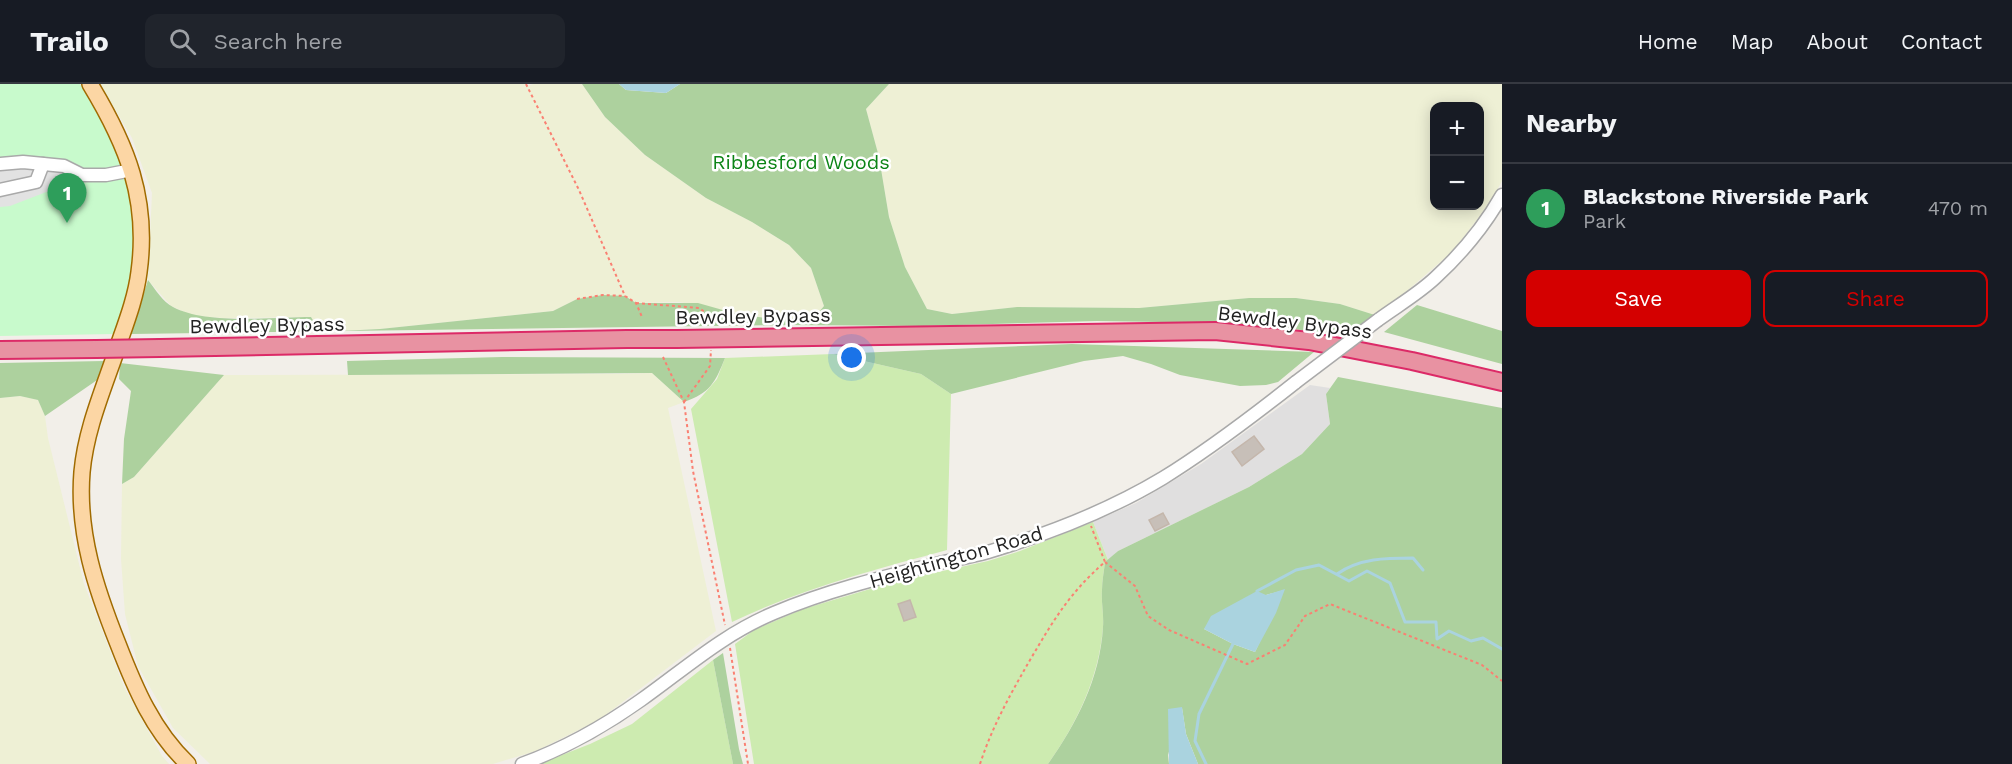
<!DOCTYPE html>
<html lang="en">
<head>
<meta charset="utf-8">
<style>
	:root { --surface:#171b24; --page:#20242c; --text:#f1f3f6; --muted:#9ea1a6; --line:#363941; --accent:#d40000 }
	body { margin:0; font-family:"Work Sans",sans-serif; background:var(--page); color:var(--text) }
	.controls { position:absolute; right:18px; top:18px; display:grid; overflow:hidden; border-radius:12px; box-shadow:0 3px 15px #0003 }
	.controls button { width:54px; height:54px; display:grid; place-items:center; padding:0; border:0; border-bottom:2px solid var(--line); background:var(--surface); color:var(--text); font:30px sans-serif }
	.you { position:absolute; left:852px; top:274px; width:21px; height:21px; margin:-15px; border:4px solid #fff; border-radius:50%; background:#1a73e8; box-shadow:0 0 0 9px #1a73e833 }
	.badge { display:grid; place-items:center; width:39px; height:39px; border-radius:50%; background:var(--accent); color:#fff; font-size:20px; font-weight:700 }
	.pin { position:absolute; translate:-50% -50px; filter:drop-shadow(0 2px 3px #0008) }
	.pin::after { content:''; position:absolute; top:32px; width:21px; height:18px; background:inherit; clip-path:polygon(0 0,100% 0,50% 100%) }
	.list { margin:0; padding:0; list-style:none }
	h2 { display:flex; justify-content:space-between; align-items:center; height:78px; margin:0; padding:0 24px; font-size:26px }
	h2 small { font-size:20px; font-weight:400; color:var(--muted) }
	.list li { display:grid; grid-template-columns:39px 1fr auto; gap:18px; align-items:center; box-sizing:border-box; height:90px; padding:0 24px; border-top:2px solid var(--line) }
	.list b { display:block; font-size:22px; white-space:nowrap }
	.list p { margin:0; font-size:20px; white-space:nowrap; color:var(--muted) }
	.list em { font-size:20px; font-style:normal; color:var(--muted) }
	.actions { display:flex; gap:12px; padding:18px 24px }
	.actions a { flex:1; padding:14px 0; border:2px solid var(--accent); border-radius:12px; text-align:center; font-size:21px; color:var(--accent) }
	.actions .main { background:var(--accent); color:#fff }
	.icon { flex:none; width:33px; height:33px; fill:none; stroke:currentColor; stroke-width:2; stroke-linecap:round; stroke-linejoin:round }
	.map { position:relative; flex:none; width:1502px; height:680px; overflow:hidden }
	header { display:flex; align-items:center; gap:36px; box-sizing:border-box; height:84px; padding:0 30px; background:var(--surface); border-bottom:2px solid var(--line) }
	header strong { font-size:28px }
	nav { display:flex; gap:33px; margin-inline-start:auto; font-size:21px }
	.search { width:420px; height:54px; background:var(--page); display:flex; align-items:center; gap:15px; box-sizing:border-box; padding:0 21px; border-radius:12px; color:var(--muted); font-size:22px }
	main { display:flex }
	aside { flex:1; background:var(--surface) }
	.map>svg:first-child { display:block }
</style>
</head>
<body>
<header>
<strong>Trailo</strong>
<div class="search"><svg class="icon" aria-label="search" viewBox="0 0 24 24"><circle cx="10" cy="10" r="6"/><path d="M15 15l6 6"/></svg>Search here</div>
<nav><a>Home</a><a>Map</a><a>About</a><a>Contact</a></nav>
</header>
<main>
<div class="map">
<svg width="1502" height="680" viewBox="0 0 1502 680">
	<rect width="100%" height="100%" fill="#f2efe9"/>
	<polygon fill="#e0dfdf" points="1310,301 1330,304 1326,310 1330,340 1302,370 1249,403 1118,467 1108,476 1093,438 1136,419 1201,380"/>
	<g fill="#eef0d5" fill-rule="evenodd">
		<polygon points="100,0 526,0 527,2 533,0 582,0 605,33 645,71 706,114 752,138 789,161 811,184 824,222 813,235 765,234 679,218 636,219 625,212 577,215 553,227 380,245 319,248 311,233 223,234 193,232 171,222 148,196 152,109 132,54"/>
		<path d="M889 0H1502V97L1490 119 1452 168 1378 232 1340 220 1296 214H1249L1139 224 1017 223 952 230 927 225 905 183 889 133 879 73 866 25ZM1434 22H1480V122H1434Z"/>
		<polygon points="652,289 684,318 668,324 716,547 599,636 536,667 493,680 210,680 173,644 138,582 125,530 121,475 122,400 134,393 224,291 618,290"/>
		<polygon points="20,312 38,316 45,332 48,354 84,500 124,603 162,672 169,680 0,680 0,314"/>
	</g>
	<g fill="#cdebb0">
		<path d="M833 270 921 290 951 310 947 466C873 486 801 505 732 538L691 325 717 295 725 274Z"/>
		<path d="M1093 438 1108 476 1105 478C1104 487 1102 497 1102 506 1101 518 1104 531 1103 543 1099 594 1077 639 1048 680H754L735 560 754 546 803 525 897 497 988 477 1020 467Z"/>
		<polygon points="713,576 733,680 539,680 590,660 632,640"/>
	</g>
	<g fill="#add19e" fill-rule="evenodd">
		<path d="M582 0H619L626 6 666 9 680 0H889L866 25 879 73 889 133 905 183 927 225 952 230 1017 223 1139 224 1249 214H1296L1340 220 1378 232 1344 250 1227 239 1097 237 923 242 790 241 131 250 148 196C155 205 163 218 173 223 206 241 273 233 311 233L320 248 380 245 553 227 577 215 603 211 625 212 636 219H698L737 230 765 234 813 235 824 222 811 184 789 161 752 138 706 114 645 71 605 33Z"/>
		<polygon points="1417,221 1502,247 1502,280 1384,248"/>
		<polygon points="1072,260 1314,268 1278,298 1266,301 1240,302 1180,291 1151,280 1123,272 1084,277 951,310 921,290 833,270"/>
		<path d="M502 273 725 274C715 299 710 309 684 318L652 289 348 291 347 277Z"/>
		<polygon points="104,277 100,294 45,332 38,316 20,312 0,314 0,279"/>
		<polygon points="120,279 224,291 134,393 122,400 124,355 131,307 119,295"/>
		<path d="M1338 293 1502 324V680H1198L1186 650 1182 624 1168 671 1169 680H1048C1077 639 1100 594 1103 543 1104 531 1101 518 1102 506 1102 497 1104 487 1105 478L1118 467 1249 403 1302 370 1330 340 1326 310ZM1284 506 1255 568 1233 560 1204 545 1266 511Z"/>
		<polygon points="723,569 739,665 743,680 733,680 713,576"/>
	</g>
	<polygon fill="#c8facc" points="0,0 80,0 116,62 134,123 132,188 115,250 0,252"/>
	<polygon fill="#e2e2e2" points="23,78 82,91 54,105 10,122 0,123 0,80"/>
	<g fill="#aad3df">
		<polygon points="619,0 680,0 666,9 626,6"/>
		<polygon points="1285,505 1276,529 1255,568 1233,560 1204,545 1211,532 1257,507 1266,511"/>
		<polygon points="1182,623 1186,650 1198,680 1169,680 1168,625"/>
	</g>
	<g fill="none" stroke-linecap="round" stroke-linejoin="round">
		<g stroke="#aad3df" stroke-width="3">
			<path d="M1337 490C1360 474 1386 474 1413 474L1423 486"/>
			<polyline points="1257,507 1296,486 1319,481 1349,497 1367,487 1390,499 1405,538 1436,538 1437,555 1449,547 1471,557 1483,554 1502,565"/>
			<polyline points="1206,680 1195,657 1199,630 1233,560"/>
		</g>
	</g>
	<g fill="#c7bfb8" stroke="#c4b6ab" stroke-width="1.5">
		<polygon points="1254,352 1264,365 1242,382 1232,368"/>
		<polygon points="1163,429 1169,440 1155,447 1149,436"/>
		<polygon points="910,516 916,533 904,537 898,520"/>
	</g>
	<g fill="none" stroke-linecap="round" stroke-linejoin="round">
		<g stroke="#a9a9a9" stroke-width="15">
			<g id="minor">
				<polyline points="0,80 23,78 64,82 82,91 106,91 132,86"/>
				<polyline points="0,106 36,98 43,80"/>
				<path d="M1378 236C1397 222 1418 210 1435 194 1460 171 1485 141 1502 111"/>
				<path d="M522 680C566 664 603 643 641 616 686 584 722 551 774 529 828 506 887 492 944 478 958 475 974 472 988 468 1048 450 1110 426 1163 394 1210 365 1253 332 1296 298"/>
			</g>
		</g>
		<g stroke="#a06b00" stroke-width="18">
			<path id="major" d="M90 0C127 61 149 115 139 188 136 213 126 239 118 262 104 304 86 344 82 388 77 449 96 505 118 560 135 604 153 647 188 680"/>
		</g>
		<g stroke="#dc2a67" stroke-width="20">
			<g id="highway">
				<polyline points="677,255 1215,247 1309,257 1412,277 1502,298"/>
				<polyline points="160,264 627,255"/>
				<polyline points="0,266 96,265"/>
			</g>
		</g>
		<g stroke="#fa8072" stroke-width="2" stroke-dasharray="3 3" stroke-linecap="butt">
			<polyline points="526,0 579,106 625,212 636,219 642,233"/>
			<polyline points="577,215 603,211 625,212"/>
			<polyline points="636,219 699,224 706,229 709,240"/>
			<polyline points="663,273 684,318 693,387 725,541"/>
			<polyline points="684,318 710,282 711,266"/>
			<polyline points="1105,478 1135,502 1148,532 1169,546 1247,580 1285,561 1305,532 1330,520 1482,581 1502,597"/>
			<polyline points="730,564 748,680"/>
			<path d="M980 680C992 643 1011 609 1030 576 1053 537 1070 508 1105 478L1091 442"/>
		</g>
		<use href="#minor" stroke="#fff" stroke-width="12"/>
		<use href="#major" stroke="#fcd6a4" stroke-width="15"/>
		<use href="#highway" stroke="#e892a2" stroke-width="16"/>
		<g stroke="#a9a9a9" stroke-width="15" stroke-linecap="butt">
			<polyline id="minor-bridge" points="1296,298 1378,236"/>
		</g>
		<g stroke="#dc2a67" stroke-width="20" stroke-linecap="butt">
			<g id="highway-bridge">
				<polyline points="627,255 677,255"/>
				<polyline points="96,265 160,264"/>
			</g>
		</g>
		<use href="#minor-bridge" stroke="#fff" stroke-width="12"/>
		<use href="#highway-bridge" stroke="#e892a2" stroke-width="16"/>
	</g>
	<g text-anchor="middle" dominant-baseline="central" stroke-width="5" stroke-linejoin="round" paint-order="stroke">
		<g font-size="20" fill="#0c8416" stroke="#fff">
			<text x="801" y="78">Ribbesford Woods</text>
		</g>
		<g font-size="20" fill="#222" stroke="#fff">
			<text transform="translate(753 232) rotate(-1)">Bewdley Bypass</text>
			<text transform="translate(1295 238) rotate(7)">Bewdley Bypass</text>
			<text transform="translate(267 241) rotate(-1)">Bewdley Bypass</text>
			<text transform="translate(956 473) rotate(-16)">Heightington Road</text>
		</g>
	</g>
</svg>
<div class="controls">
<button>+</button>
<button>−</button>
</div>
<div class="you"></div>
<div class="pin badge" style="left:67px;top:139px;background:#2e9e5b">1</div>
</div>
<aside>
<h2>Nearby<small></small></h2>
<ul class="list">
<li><span class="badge" style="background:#2e9e5b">1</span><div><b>Blackstone Riverside Park</b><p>Park</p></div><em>470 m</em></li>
</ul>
<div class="actions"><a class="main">Save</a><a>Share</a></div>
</aside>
</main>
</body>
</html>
